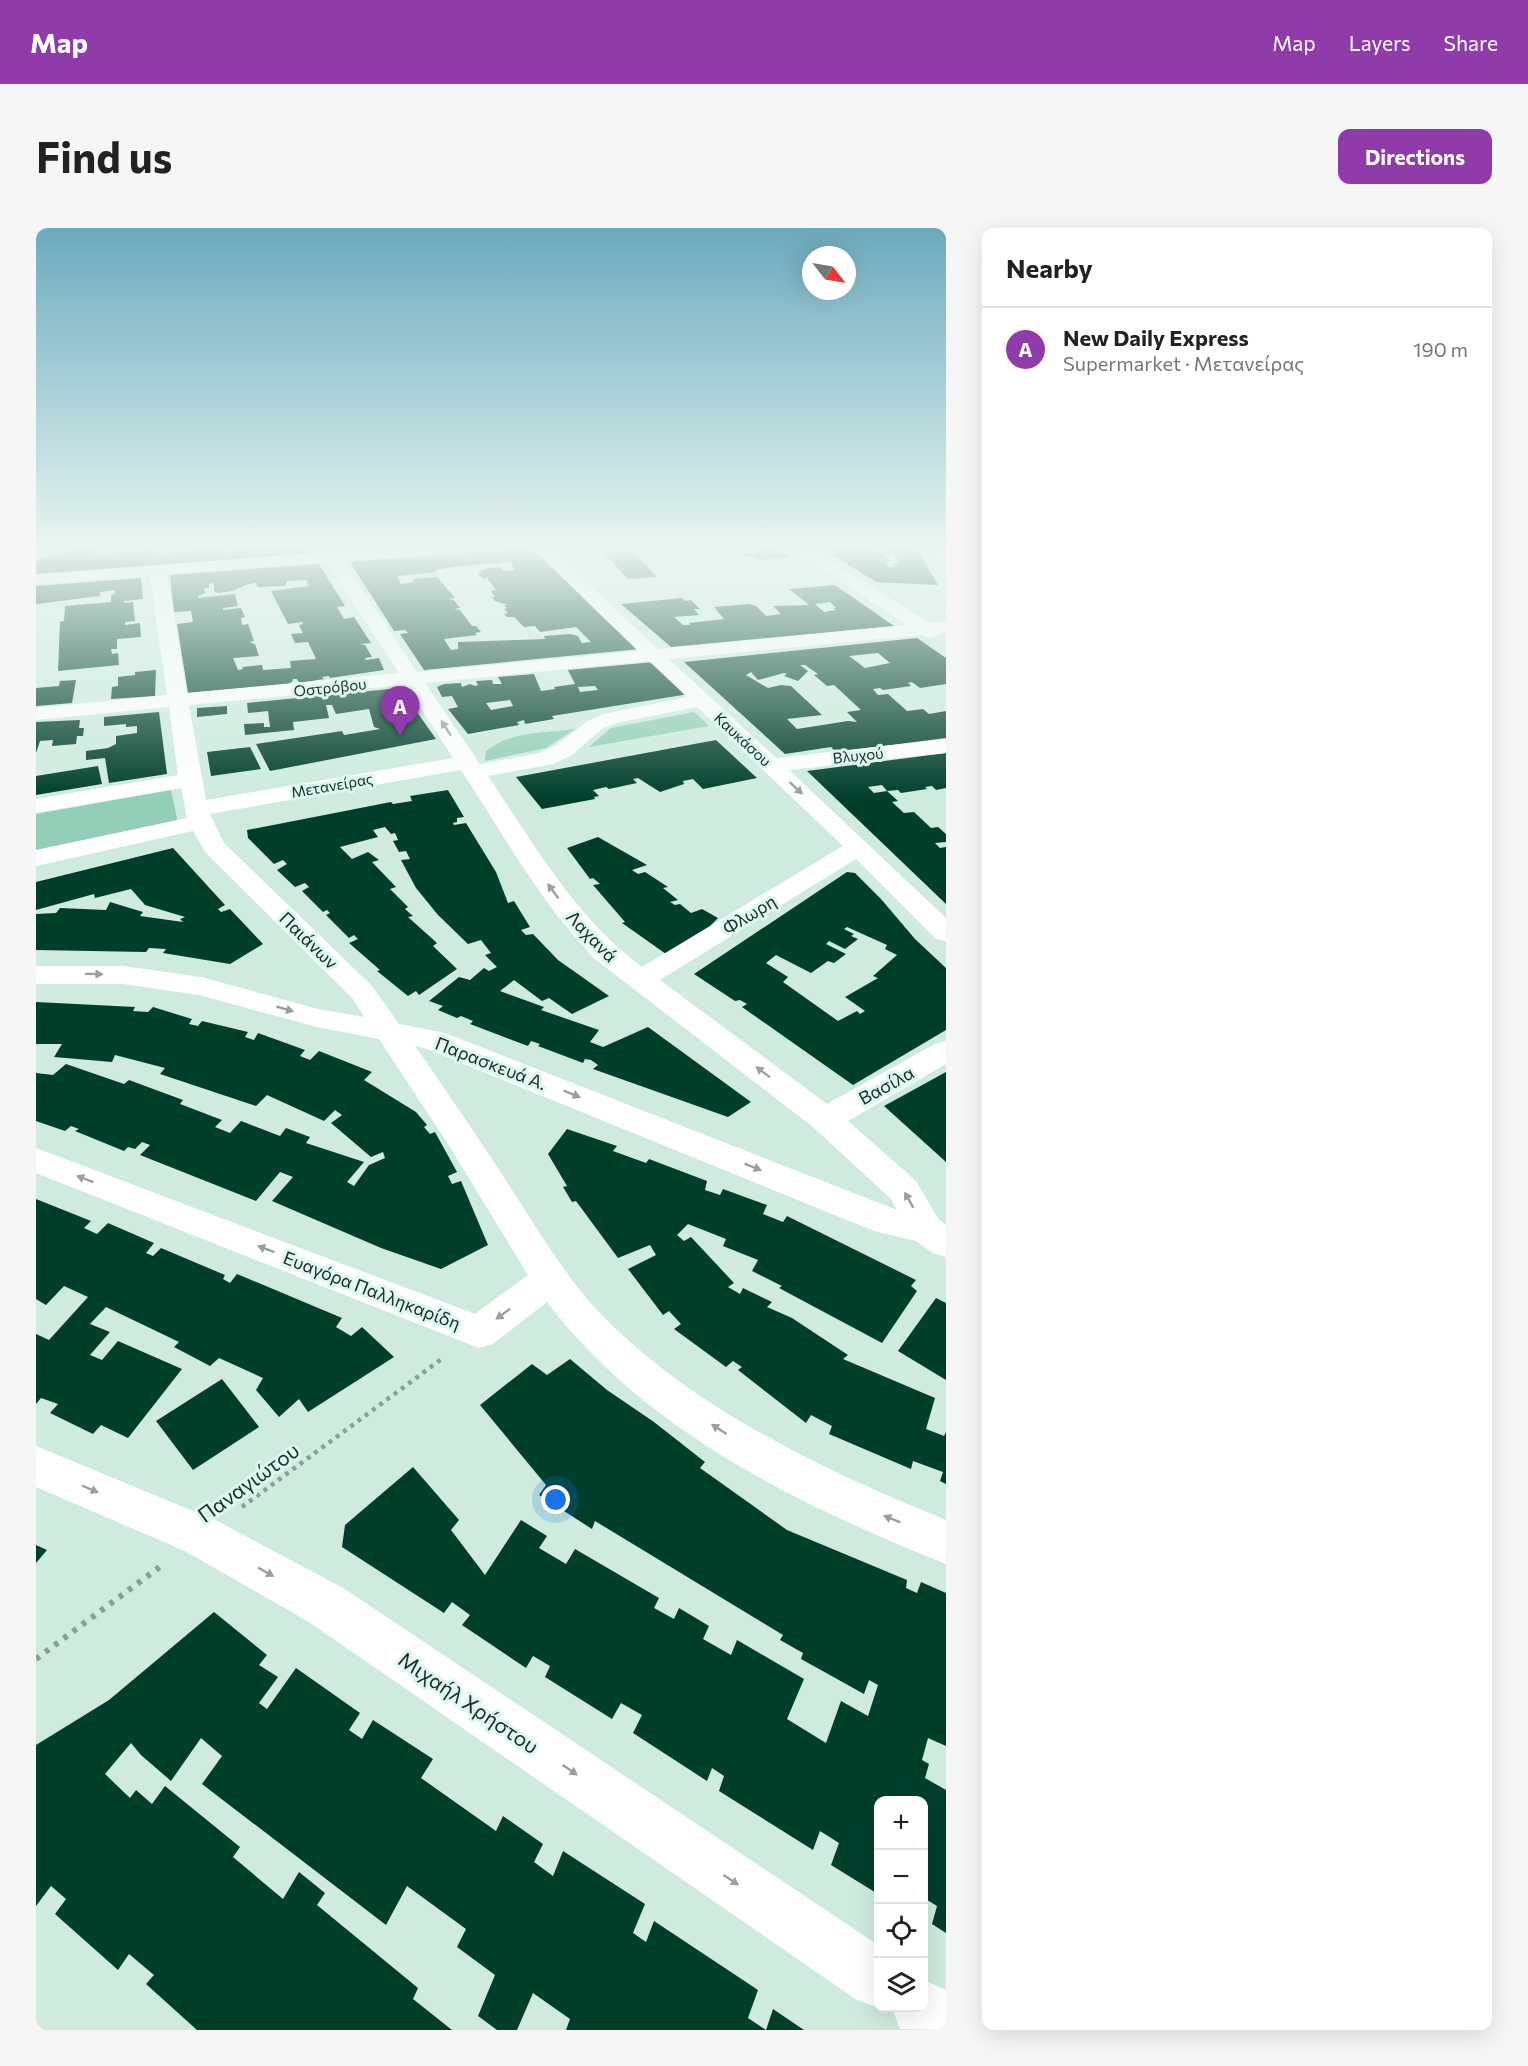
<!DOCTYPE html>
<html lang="en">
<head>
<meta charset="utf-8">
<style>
	:root { --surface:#fff; --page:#f6f6f6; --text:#222; --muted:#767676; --line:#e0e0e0; --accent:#8f3caa }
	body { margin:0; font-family:Commissioner,sans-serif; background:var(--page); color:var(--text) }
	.controls { position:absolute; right:18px; bottom:18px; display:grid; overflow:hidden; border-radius:12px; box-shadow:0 6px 24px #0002 }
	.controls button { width:54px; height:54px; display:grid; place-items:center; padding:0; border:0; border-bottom:2px solid var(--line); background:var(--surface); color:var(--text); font:30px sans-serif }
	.compass { position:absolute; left:766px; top:18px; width:54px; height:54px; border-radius:50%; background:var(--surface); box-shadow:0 6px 24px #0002; rotate:121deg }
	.you { position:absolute; left:520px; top:1272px; width:21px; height:21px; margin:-15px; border:4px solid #fff; border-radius:50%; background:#1a73e8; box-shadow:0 0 0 9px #1a73e833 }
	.badge { display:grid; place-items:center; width:39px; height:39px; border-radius:50%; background:var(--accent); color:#fff; font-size:20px; font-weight:700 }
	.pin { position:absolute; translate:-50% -50px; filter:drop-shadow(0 2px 3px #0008) }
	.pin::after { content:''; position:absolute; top:32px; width:21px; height:18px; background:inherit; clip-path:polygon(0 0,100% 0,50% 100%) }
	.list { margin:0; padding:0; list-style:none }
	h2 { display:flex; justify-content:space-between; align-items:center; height:78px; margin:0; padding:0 24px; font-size:26px }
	h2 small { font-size:20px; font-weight:400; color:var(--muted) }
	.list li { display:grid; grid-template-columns:39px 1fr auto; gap:18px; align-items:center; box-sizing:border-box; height:84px; padding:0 24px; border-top:2px solid var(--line) }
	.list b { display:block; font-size:22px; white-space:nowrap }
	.list p { margin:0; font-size:20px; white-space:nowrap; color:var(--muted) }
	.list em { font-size:20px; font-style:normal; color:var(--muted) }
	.icon { flex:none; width:33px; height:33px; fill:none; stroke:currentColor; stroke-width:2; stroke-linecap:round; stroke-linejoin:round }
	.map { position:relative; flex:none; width:910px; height:1802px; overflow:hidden; border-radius:12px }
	header { display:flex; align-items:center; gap:36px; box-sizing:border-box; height:84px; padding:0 30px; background:var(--accent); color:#fff }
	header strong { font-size:28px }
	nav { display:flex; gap:33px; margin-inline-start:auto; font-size:21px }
	.intro { display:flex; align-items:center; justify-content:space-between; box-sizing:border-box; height:144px; padding:0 36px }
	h1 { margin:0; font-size:42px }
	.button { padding:15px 27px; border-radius:12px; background:var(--accent); color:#fff; font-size:21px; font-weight:700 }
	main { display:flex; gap:36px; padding:0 36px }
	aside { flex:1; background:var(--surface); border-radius:12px; box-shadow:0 6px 24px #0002 }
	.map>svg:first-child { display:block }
</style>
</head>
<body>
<header>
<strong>Map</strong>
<nav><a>Map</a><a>Layers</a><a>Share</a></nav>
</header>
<div class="intro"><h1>Find us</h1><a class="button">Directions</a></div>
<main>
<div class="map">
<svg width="910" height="1802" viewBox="0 0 910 1802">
	<rect width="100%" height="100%" fill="#ceebde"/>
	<g fill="#93cfb6">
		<polygon points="658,484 673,498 553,519 575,500"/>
		<path d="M539 501 510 520 449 533 450 523C473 503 511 505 539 501Z"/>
		<polygon points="135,562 142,595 0,627 0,586"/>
	</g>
	<g fill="#003e2c" fill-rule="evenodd">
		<polygon points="43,319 78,319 55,326 59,327 116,320 121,323 121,326 143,324 155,319 189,319 189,322 197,321 197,319 272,319 275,325 0,347 0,332"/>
		<polygon points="298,319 335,319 335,321 301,323"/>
		<path d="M496 319 573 395 604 421 388 442 364 406 372 405 369 402 358 403 314 334ZM474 334 479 342 467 343 464 339 449 341 450 342 444 343 446 345 442 346 446 350 454 351H452L460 362 455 363 459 369H456L459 373 472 377H468L471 380 468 381 472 385 468 386 471 389H478L488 399 499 398 504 404 540 399 555 414 546 415 542 408 534 406 508 408 509 411 422 414V421L415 422 408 411 441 407 439 405 445 404 440 398H436L424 382 418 381 424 380 418 372 411 371 419 370 401 349 377 351 378 354 365 356 361 348 400 344 398 342 423 338Z"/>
		<polygon points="685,319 741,319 754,329 727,332 707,327 710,324 722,326 714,322 697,324"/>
		<polygon points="784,319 840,319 855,333 849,334 853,339 858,339 855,335 863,336 858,326 849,326 846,319 883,319 885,323 882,323 902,357 840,354"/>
		<polygon points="596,322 621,349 592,351 568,325"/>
		<path d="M283 336 309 378 301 379 308 391 318 389 335 415 323 416 329 417 336 429 329 430 330 432 343 430 348 442 294 450 293 448 286 449 288 451 263 455 261 451H257L256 454 252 456 152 465 141 396 157 394 155 383 138 384 134 347ZM270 352 273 358 235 363 252 396 266 394 267 396 263 397 267 405 255 406 259 415 272 414 280 431 254 433 255 440 227 442 226 437 206 439 207 441 202 442 197 430 223 428 219 416 213 414 218 413 212 396 206 397 205 390 209 389 205 380 187 382V380L202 378 199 366 162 370V368L169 365 168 360H173V356L178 355V363L182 365 196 363 212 356 220 355 221 359 249 358 251 353Z"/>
		<polygon points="105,350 107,371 88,373 88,375 97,374 99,393 89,394 89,397 104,395 105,409 81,411 81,421 75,421 76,426 82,425 83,437 22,443 24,394 28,393 29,378 75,374 75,367 79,366 79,362 64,364 64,368 0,376 0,358"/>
		<path d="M799 357 858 398 635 419 585 376 646 370 649 373 655 372 664 381H658L663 387 638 389 647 397H654L653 395 688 391 678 379 713 376 720 378 730 388 745 386 737 378 773 377 753 361ZM794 374 800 380H797L800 382 788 384 779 376Z"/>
		<path d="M881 410 910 430V456L884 460 876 454 872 455 875 458 847 462 844 460 837 461 842 467 852 466 871 483 887 481 893 486 910 483V510L800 524 795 519 749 526 648 434ZM842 425 854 435 829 440 813 428ZM764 437H769L782 446 778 447 791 458 798 457 825 482 811 484 821 494 812 493 761 501 751 491 786 487 755 458 745 457 732 460 710 447 715 444 722 452 748 445 751 446 748 448 762 453 772 443Z"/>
		<path d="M618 434 653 466 516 488 518 491 489 496 488 492 481 494 483 497 432 506 412 481 422 479 416 468 406 469 401 459 408 456 425 455 426 459 434 456 439 458 442 457 440 453 456 452 457 456H466L462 449 498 446 505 463 519 461 518 459 539 456 532 442ZM559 458 562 462 544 464 542 459ZM474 472 477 478 455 482 450 475Z"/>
		<polygon points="120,442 119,468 75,471 76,459 82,458 82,449 99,447 99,444"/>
		<polygon points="40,452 36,475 0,478 0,460 23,458 24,453"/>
		<polygon points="364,460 400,511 234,543 220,516 306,503 308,507 344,501 338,499 333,481 300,486 296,477 290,477 293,490 257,494 258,502 209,507 208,496 228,495 228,499 234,499 232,483 212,485 211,475"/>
		<polygon points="191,478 191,486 161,489 161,480"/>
		<polygon points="123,484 131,546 73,555 69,530 50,532 50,523 72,520 80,516 80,508 101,505 101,498 90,499 90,496 68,498 68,489"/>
		<polygon points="44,492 43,500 48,500 47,508 41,508 40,516 16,518 17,512 4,513 0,525 0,494"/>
		<polygon points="680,512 721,550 667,561 657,551 647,553 648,556 624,564 602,550 597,551 601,555 573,561 570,559 557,562 563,568 558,569 559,571 506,581 480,549"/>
		<polygon points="214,519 225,541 175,548 171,524"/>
		<polygon points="910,525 910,560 900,562 896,558 889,559 891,561 865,565 862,562 851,563 846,557 832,559 838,565 851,563 862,573 856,574 868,585 878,584 895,600 902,599 910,606 910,614 899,615 904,620 910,619 910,676 771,543"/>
		<polygon points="62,538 66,556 0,567 0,548"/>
		<polygon points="412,562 428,589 421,590 421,594 417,595 418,597 430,595 460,644 472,675 478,673 494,699 485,702 490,707 497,706 522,732 573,768 536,786 513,770 506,773 478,752 464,763 508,779 505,782 563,802 554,814 567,819 612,799 715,874 692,889 557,841 562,837 555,832 549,831 547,835 502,818 504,816 495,813 492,818 434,796 437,793 425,788 421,790 402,782 407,778 393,773 423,749 434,752 448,740 453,743 461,739 449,727 455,725 445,712 432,716 402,687 380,660 365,632 374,631 370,623 363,624 357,613 362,612 359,605 355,606 349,599 337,602 342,609 304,619 316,631 332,624 343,632 336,634 360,659 354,661 372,679 369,681 377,688 372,689 401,715 397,718 421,741 383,767 380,763 372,768 341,743 344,742 313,715 322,711 318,707 313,710 290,687 294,685 291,682 287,684 266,663 273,659 269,655 259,659 241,642 251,636 247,632 238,636 212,610 211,602 355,574 357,576 376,573 374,568"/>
		<polygon points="562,609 611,637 596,642 602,646 609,644 632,659 627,660 642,672 634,674 639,677 644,676 655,685 666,681 682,690 672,700 630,726 586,695 589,694 557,657 564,656 557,650 554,651 531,620"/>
		<polygon points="137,620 189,677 182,681 185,684 194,681 227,716 194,736 127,725 130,721 113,720 110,724 0,722 0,686 20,685 24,680 70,682 74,674 107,684 104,688 147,694 144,691 149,689 109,677 95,661 59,670 58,666 0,682 0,654"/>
		<path d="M811 644 819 645 845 671 879 711 910 740V802L817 857 706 779 711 776 704 772 699 773 658 746ZM811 699 851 717 849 721 861 727 837 748 842 750 809 769 829 783 824 786 821 783 802 793 747 754 752 749 730 735 740 727 775 745 792 733 798 735 810 726 790 716 793 713 809 721 822 711 815 708 818 706 808 701Z"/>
		<polygon points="0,774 99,779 97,783 112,784 117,779 156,791 153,796 162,798 166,793 212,804 209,809 218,812 222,805 269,822 264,828 274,832 283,823 336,844 328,852 380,884 391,897 388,899 394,906 399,904 421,944 412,948 416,956 425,953 452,1017 405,1041 345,1020 236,973 257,949 244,944 220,973 104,927 114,917 106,914 99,921 92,919 88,923 39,903 43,901 35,898 29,903 0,893 0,845 17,847 30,836 88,856 93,852 147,872 144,876 186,892 179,899 194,905 205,893 244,908 250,900 274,909 270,915 328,934 311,954 318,958 333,937 349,930 347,924 335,929 295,895 306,887 299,882 288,893 231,867 220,878 124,846 129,840 79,827 76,834 18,829 26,816 0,816"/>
		<polygon points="910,844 910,934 848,878"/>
		<polygon points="531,901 581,918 577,923 610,935 613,931 671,953 669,962 684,967 687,961 731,977 727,986 747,994 751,988 880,1052 875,1058 881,1063 846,1115 743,1060 746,1058 716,1043 722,1032 687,1018 690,1011 652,996 641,1007 648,1013 655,1009 698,1055 692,1059 704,1066 707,1060 736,1074 731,1079 756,1090 812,1127 807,1131 899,1170 890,1201 908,1208 910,1204 910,1256 904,1253 907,1244 877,1233 875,1241 793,1206 796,1198 775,1187 770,1195 702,1142 706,1139 697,1133 690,1139 638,1101 645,1096 633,1083 627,1087 592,1041 620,1027 614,1017 582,1030 540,973 536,974 527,959 531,958 512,926"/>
		<polygon points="0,971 55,993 48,1000 61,1006 72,995 118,1015 110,1025 117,1028 125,1020 189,1047 187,1051 194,1055 201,1046 306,1090 300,1099 315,1108 326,1099 358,1129 272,1184 263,1171 243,1189 220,1162 227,1150 183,1130 174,1138 138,1119 143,1114 70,1079 54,1096 74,1104 54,1127 66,1132 82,1113 146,1141 92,1210 65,1197 57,1206 14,1185 22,1176 5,1170 0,1176 0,1106 13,1112 52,1069 28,1058 10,1077 0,1071"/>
		<polygon points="900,1070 910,1075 910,1152 862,1123"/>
		<polygon points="534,1131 571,1162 618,1194 669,1234 664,1240 751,1302 871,1352 870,1360 881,1365 885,1354 910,1365 910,1518 892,1510 886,1532 893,1536 889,1550 910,1562 910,1705 896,1696 901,1678 888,1670 888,1572 842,1572 842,1666 795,1637 803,1615 784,1603 777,1622 683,1563 688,1548 676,1540 671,1553 597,1505 606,1487 585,1475 576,1491 509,1449 514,1438 497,1428 490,1440 426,1397 434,1387 416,1374 408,1385 306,1319 309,1297 377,1239 423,1292 415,1302 449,1347 485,1292 511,1308 503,1320 530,1336 539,1321 623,1370 618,1380 638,1391 643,1380 673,1398 667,1411 695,1427 701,1412 768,1451 751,1491 790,1515 805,1473 832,1488 842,1457 833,1452 828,1466 765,1431 767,1425 744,1412 747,1407 559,1293 556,1301 503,1267 510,1257 444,1177 496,1136 511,1147"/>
		<polygon points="186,1151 223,1199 157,1242 120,1193"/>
		<polygon points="0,1317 11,1322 0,1335"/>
		<polygon points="178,1384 231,1427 223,1437 242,1449 223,1475 231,1481 260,1440 324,1485 313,1502 326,1511 337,1492 397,1531 385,1550 460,1603 467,1588 507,1616 498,1634 517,1648 527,1623 609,1676 597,1705 610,1714 618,1693 722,1762 712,1790 730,1802 737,1781 768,1802 530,1802 534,1791 497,1765 481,1802 461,1802 442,1788 459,1747 421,1719 430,1701 371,1658 350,1697 166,1556 186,1528 165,1510 135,1553 105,1527 95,1515 69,1546 94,1570 100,1562 116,1576 129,1558 204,1619 197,1629 247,1671 263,1644 289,1665 281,1677 382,1760 377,1771 416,1802 161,1802 110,1756 118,1747 93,1726 82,1742 19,1686 30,1671 15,1658 0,1678 0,1517 73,1472"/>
	</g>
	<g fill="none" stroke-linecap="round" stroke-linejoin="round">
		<polyline stroke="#899f96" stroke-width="4.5" stroke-dasharray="4 5" stroke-linecap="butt" points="206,1279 407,1130"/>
		<polyline stroke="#899f96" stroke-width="6" stroke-dasharray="4.5 7" stroke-linecap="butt" points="0,1431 125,1338"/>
		<g fill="#fff" fill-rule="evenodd">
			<polygon points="9,319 33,319 31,322 10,329 2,324"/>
			<path d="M281 319H297L300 324 370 319H442L434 324 307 333 381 444 602 423 495 319H512L622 421 871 397 753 319H772L893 395 910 394V404L894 410 886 407 633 431 740 530 910 511V525L753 542 910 690V713L900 711 820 631 624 752 791 876 899 816 910 813V836L812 893 880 953 903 992 910 997V1029L897 1025 880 1013 838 1003 391 821 379 818C413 867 446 915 478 965 504 1005 529 1048 562 1083 653 1179 789 1243 910 1292V1336C763 1277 609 1203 511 1074L457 1116 443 1120 0 945V920L439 1086 492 1047 412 916 343 811 281 799 163 767 87 756H0V738H87L165 749 282 781 328 789 316 770 169 624 157 603 0 638V622L151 590 145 560 0 585V571L142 547 133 479 0 492V480L131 467 114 348 0 356V346L285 325ZM291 334 363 445 151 465 131 346ZM613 433 651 469 568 486 552 493 520 517 503 525 444 536 389 455ZM370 457 417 530 170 572 153 477ZM661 479 807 618 606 739C539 689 498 616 452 548L517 536 536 527 566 501 581 495ZM425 542C467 606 505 676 559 731L777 899 855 971 861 982 409 805 363 796 336 758 188 615 174 586Z"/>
			<polygon points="0,1218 181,1293 307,1360 842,1717 843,1780 821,1772 273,1394 149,1323 0,1259"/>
			<polygon points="888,1752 910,1762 910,1802 864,1801 856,1780 888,1780"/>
		</g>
		<polygon fill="#fff" fill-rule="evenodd" points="894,319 910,319 910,336 904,334"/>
	</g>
	<defs><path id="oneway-solid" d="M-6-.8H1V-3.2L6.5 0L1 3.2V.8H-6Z" transform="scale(1.5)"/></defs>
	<g fill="#9a9f9d">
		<use href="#oneway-solid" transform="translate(410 500) rotate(-123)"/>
		<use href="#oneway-solid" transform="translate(760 560) rotate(43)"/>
		<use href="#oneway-solid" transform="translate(517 663) rotate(-126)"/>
		<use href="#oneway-solid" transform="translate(58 746) rotate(1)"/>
		<use href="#oneway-solid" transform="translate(249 781) rotate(16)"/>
		<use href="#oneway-solid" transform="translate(727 844) rotate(-143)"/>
		<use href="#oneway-solid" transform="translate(536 866) rotate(22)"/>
		<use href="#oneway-solid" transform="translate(717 939) rotate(22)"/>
		<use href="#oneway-solid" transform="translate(49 951) rotate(-159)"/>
		<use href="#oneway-solid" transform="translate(873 972) rotate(-119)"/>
		<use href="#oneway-solid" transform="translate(230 1021) rotate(-159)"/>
		<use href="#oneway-solid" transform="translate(467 1086) rotate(143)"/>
		<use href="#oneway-solid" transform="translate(683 1201) rotate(-147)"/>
		<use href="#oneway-solid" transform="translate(54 1261) rotate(23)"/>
		<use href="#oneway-solid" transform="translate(856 1291) rotate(-158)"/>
		<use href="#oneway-solid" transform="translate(230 1344) rotate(29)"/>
		<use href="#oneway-solid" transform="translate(534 1542) rotate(34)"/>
		<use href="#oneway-solid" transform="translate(695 1652) rotate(34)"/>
	</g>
	<linearGradient id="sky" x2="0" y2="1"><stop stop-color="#6caabe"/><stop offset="0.56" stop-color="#e9f6f0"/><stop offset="1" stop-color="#e9f6f0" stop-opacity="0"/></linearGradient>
	<rect width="910" height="571" fill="url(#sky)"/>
	<g text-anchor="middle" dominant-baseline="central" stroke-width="6" stroke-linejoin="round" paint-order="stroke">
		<g font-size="15" fill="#1f2a26" stroke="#dbf9ec">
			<text transform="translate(294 459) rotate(-6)">Οστρόβου</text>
			<text transform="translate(707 511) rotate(43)">Καυκάσου</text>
			<text transform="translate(822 527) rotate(-6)">Βλυχού</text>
			<text transform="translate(296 557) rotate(-10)">Μετανείρας</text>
		</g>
		<g font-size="18" fill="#1f2a26" stroke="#dbf9ec">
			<text transform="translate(713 686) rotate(-31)">Φλωρη</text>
			<text transform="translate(556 708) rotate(46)">Λαχανά</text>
			<text transform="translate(273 712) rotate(44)">Παιάνων</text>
			<text transform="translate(455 835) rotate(21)">Παρασκευά Α.</text>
			<text transform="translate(850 857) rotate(-29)">Βασίλα</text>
			<text transform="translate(336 1062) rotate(21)">Ευαγόρα Παλληκαρίδη</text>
		</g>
		<g font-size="21" fill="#1f2a26" stroke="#dbf9ec">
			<text transform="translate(212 1254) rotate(-36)">Παναγιώτου</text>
			<text transform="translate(433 1474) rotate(34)">Μιχαήλ Χρήστου</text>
		</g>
	</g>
</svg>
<div class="controls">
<button>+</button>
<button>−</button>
<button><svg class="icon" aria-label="locate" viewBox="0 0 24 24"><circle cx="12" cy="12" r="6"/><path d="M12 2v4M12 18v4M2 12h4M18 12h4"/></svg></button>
<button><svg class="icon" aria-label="layers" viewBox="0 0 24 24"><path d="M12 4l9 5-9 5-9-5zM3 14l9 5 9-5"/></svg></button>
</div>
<svg class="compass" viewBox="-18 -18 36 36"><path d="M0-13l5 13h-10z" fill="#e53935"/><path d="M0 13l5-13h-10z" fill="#767676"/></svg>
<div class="you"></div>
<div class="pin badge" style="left:364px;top:508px">A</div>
</div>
<aside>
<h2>Nearby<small></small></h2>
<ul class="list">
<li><span class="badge">A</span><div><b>New Daily Express</b><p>Supermarket · Μετανείρας</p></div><em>190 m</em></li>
</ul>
</aside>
</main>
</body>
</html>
